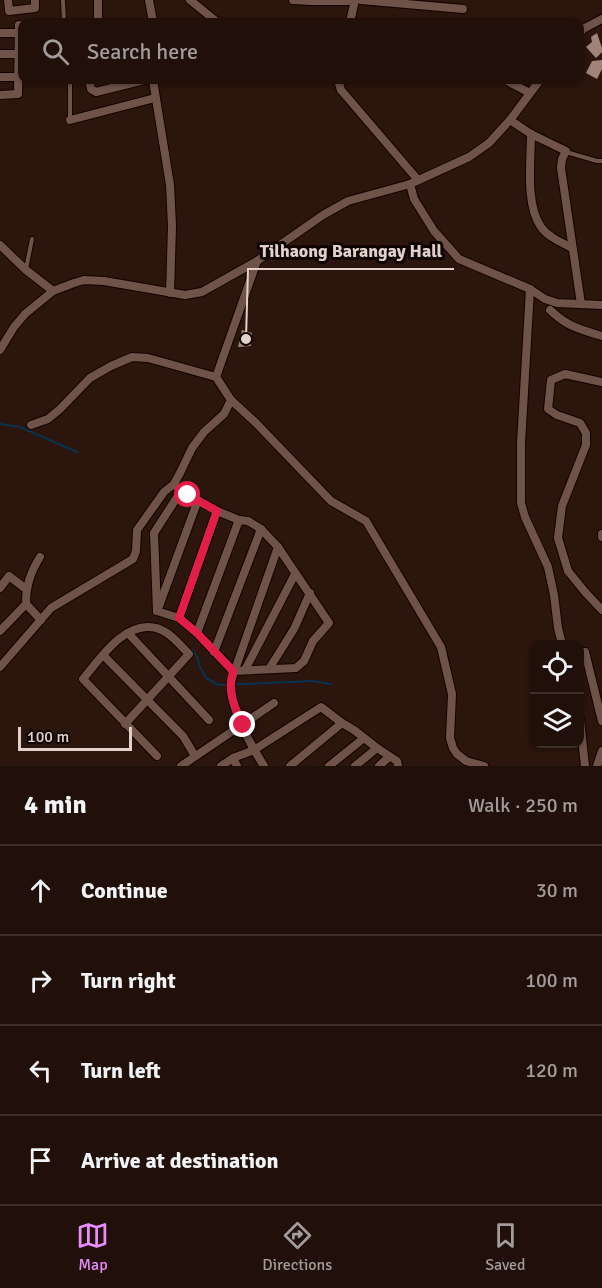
<!DOCTYPE html>
<html lang="en">
<head>
<meta charset="utf-8">
<style>
	:root { --surface:#201009; --page:#2d1e17; --text:#f1f3f6; --muted:#a29d9c; --line:#3d302a; --accent:#e98dfe }
	body { margin:0; font-family:Signika,sans-serif; background:var(--page); color:var(--text) }
	.controls { position:absolute; right:18px; bottom:18px; display:grid; overflow:hidden; border-radius:12px; box-shadow:0 2px 4px #0004 }
	.controls button { width:54px; height:54px; display:grid; place-items:center; padding:0; border:0; border-bottom:2px solid var(--line); background:var(--surface); color:var(--text); font:30px sans-serif }
	.scale { position:absolute; left:18px; bottom:15px; width:114px; box-sizing:border-box; padding-left:6px; border:3px solid #e2d1cb; border-top:0; font-size:16px; line-height:21px; white-space:nowrap; color:#e2d1cb; -webkit-text-stroke:4px #0d0402; paint-order:stroke }
	.stop { position:absolute; width:18px; height:18px; margin:-14px; border:4px solid #e11d48; border-radius:50%; background:#fff }
	.stop.end { background:#e11d48; border-color:#fff; box-shadow:0 2px 6px #0008 }
	.list { margin:0; padding:0; list-style:none }
	h2 { display:flex; justify-content:space-between; align-items:center; height:78px; margin:0; padding:0 24px; font-size:26px }
	h2 small { font-size:20px; font-weight:400; color:var(--muted) }
	.list li { display:grid; grid-template-columns:39px 1fr auto; gap:18px; align-items:center; box-sizing:border-box; height:90px; padding:0 24px; border-top:2px solid var(--line) }
	.list b { display:block; font-size:22px; white-space:nowrap }
	.list em { font-size:20px; font-style:normal; color:var(--muted) }
	.icon { flex:none; width:33px; height:33px; fill:none; stroke:currentColor; stroke-width:2; stroke-linecap:round; stroke-linejoin:round }
	.map { position:relative; flex:none; width:602px; height:766px; overflow:hidden }
	.search { position:absolute; background:var(--surface); box-shadow:0 2px 4px #0004; left:18px; right:18px; top:18px; height:66px; display:flex; align-items:center; gap:15px; box-sizing:border-box; padding:0 21px; border-radius:12px; color:var(--muted); font-size:22px }
	.sheet { height:438px; background:var(--surface) }
	nav { display:flex; justify-content:space-around; align-items:center; box-sizing:border-box; height:84px; border-top:2px solid var(--line); background:var(--surface); font-size:16px; color:var(--muted) }
	nav a { display:grid; justify-items:center; gap:3px }
	nav .on { color:var(--accent) }
	.map>svg:first-child { display:block }
</style>
</head>
<body>
<div class="map">
<svg width="602" height="766" viewBox="0 0 602 766">
	<rect width="100%" height="100%" fill="#2b150c"/>
	<g fill="none" stroke-linecap="round" stroke-linejoin="round">
		<g stroke="#0b3150" stroke-width="2">
			<polyline points="0,424 20,427 77,452"/>
			<polyline points="192,649 197,657 200,667 206,678 219,685 312,681 331,684"/>
		</g>
	</g>
	<g fill="#a18378">
		<polygon points="597,33 602,48 602,52 596,58 586,47 592,42 591,37"/>
		<polygon points="602,60 602,69 597,79 586,73 592,61"/>
		<polygon points="242,330 252,333 251,346 238,347"/>
	</g>
	<g fill="none" stroke-linecap="round" stroke-linejoin="round">
		<g stroke="#120200" stroke-width="6">
			<g id="service">
				<polyline points="63,0 64,22"/>
				<polyline points="70,80 70,119"/>
				<polyline points="566,152 597,161 602,161"/>
				<polyline points="26,269 32,239"/>
			</g>
		</g>
		<g stroke="#120200" stroke-width="10">
			<g id="minor">
				<polyline points="8,0 9,11 35,8 35,0"/>
				<polyline points="149,0 153,22"/>
				<polyline points="190,0 217,22"/>
				<polyline points="293,0 311,1 355,1"/>
				<polyline points="361,0 463,9"/>
				<polyline points="98,22 98,0"/>
				<polyline points="350,22 355,0"/>
				<polyline points="0,33 19,33"/>
				<polyline points="580,33 583,29 602,19"/>
				<polyline points="0,54 18,54"/>
				<polyline points="0,77 18,77"/>
				<polyline points="89,80 91,89 96,92 144,80"/>
				<polyline points="153,80 170,185 172,226 170,293"/>
				<polyline points="338,80 341,90 418,180"/>
				<polyline points="509,82 530,93"/>
				<polyline points="0,95 18,94 19,25"/>
				<polyline points="70,120 155,98"/>
				<polyline points="510,120 531,134 566,151 562,159 561,168 581,304"/>
				<path d="M531 134C531 161 525 204 541 227 548 237 561 242 572 248"/>
				<polyline points="410,184 414,199 434,231 459,259 530,289 545,299 557,303 602,305"/>
				<polyline points="0,245 26,270 53,291"/>
				<polyline points="530,289 521,443 521,503 525,517 548,567 554,595 558,628 562,644"/>
				<path d="M550 310C568 327 579 329 602 336"/>
				<polyline points="0,350 14,327 25,314 53,291 74,283 84,280 104,281 185,295 202,292 257,261 323,215 348,201 410,184 469,157 489,143 510,120 540,80"/>
				<polyline points="216,377 257,261"/>
				<polyline points="602,382 565,374 551,380 548,409 557,415 580,423 586,433 586,445 562,506 558,538 568,571 585,592 602,610"/>
				<polyline points="31,425 48,419 60,409 90,378 111,366 132,357 148,358 216,377 231,400 256,423 331,501 366,521 441,647 452,694 450,738 453,748 457,754 466,761 484,766"/>
				<polyline points="602,534 602,537"/>
				<path d="M40 557C30 573 26 586 26 604L41 620"/>
				<polyline points="0,588 9,576 26,589"/>
				<polyline points="159,606 198,500"/>
				<polyline points="157,611 179,618 197,633 233,671 296,668 304,661 313,641 329,623 278,547 261,529 248,521 239,520 217,511 181,491 174,484"/>
				<polyline points="157,611 154,533 181,491"/>
				<polyline points="179,618 217,511"/>
				<polyline points="0,631 26,604"/>
				<polyline points="128,633 209,720"/>
				<polyline points="197,633 239,520"/>
				<polyline points="214,652 261,529"/>
				<polyline points="585,652 602,721"/>
				<polyline points="103,655 183,736 195,756"/>
				<polyline points="0,667 51,608 133,559 136,551 137,530 164,492 174,484 181,471 192,448 204,432 224,414 231,400"/>
				<polyline points="269,669 294,629 310,593"/>
				<polyline points="245,670 295,574"/>
				<polyline points="580,720 585,766"/>
				<path d="M125 724 189 654C180 645 169 631 156 628 125 620 100 659 83 679L157 756"/>
				<polyline points="233,758 237,766"/>
				<polyline points="181,766 274,703"/>
				<polyline points="221,766 233,758 254,750 321,707 342,723 354,730 377,748 397,761 398,766"/>
				<path d="M264 766C250 744 229 706 231 681L278 547"/>
				<polyline points="290,766 342,723"/>
				<polyline points="329,766 364,738"/>
				<polyline points="355,766 377,748"/>
				<polyline points="379,766 389,757"/>
				<polyline points="597,766 602,751"/>
			</g>
		</g>
		<use href="#service" stroke="#6f5349" stroke-width="4"/>
		<use href="#minor" stroke="#6f5349" stroke-width="8"/>
	</g>
	<g fill="none" stroke-linecap="round" stroke-linejoin="round">
		<path stroke="#e11d48" stroke-width="8" d="M188 495 217 511 179 618 197 633 233 671C227 693 234 705 243 725"/>
	</g>
	<path fill="none" stroke="#e2d1cb" stroke-width="2" d="M246 339L248 269H454"/>
	<circle fill="#e2d1cb" stroke="#0d0402" stroke-width="2" cx="246" cy="339" r="6"/>
	<g font-size="18" text-anchor="middle" font-weight="bold" fill="#e2d1cb" stroke="#0d0402" stroke-width="6" stroke-linejoin="round" paint-order="stroke">
		<text x="351" y="257">Tilhaong Barangay Hall</text>
	</g>
</svg>
<div class="controls">
<button><svg class="icon" aria-label="locate" viewBox="0 0 24 24"><circle cx="12" cy="12" r="6"/><path d="M12 2v4M12 18v4M2 12h4M18 12h4"/></svg></button>
<button><svg class="icon" aria-label="layers" viewBox="0 0 24 24"><path d="M12 4l9 5-9 5-9-5zM3 14l9 5 9-5"/></svg></button>
</div>
<div class="scale">100 m</div>
<div class="stop" style="left:188px;top:495px"></div>
<div class="stop end" style="left:243px;top:725px"></div>
<div class="search"><svg class="icon" aria-label="search" viewBox="0 0 24 24"><circle cx="10" cy="10" r="6"/><path d="M15 15l6 6"/></svg>Search here</div>
</div>
<section class="sheet">
<h2>4 min<small>Walk · 250 m</small></h2>
<ul class="list">
<li><svg class="icon" aria-label="ahead" viewBox="0 0 24 24"><path d="M12 20V5M6 11l6-6 6 6"/></svg><div><b>Continue</b></div><em>30 m</em></li>
<li><svg class="icon" aria-label="right" viewBox="0 0 24 24"><path d="M7 20v-9h11M14 6l5 5-5 5"/></svg><div><b>Turn right</b></div><em>100 m</em></li>
<li><svg class="icon" aria-label="left" viewBox="0 0 24 24"><path d="M17 20v-9H6M10 6l-5 5 5 5"/></svg><div><b>Turn left</b></div><em>120 m</em></li>
<li><svg class="icon" aria-label="arrive" viewBox="0 0 24 24"><path d="M6 21V4h12l-3 4 3 4H6"/></svg><div><b>Arrive at destination</b></div></li>
</ul>
</section>
<nav>
<a class="on"><svg class="icon" aria-label="map" viewBox="0 0 24 24"><path d="M3 6l6-2 6 2 6-2v14l-6 2-6-2-6 2zM9 4v14M15 6v14"/></svg>Map</a>
<a><svg class="icon" aria-label="directions" viewBox="0 0 24 24"><path d="M12 3l9 9-9 9-9-9zM9 14v-3h6M13 9l2 2-2 2"/></svg>Directions</a>
<a><svg class="icon" aria-label="saved" viewBox="0 0 24 24"><path d="M7 4h10v16l-5-4-5 4z"/></svg>Saved</a>
</nav>
</body>
</html>
